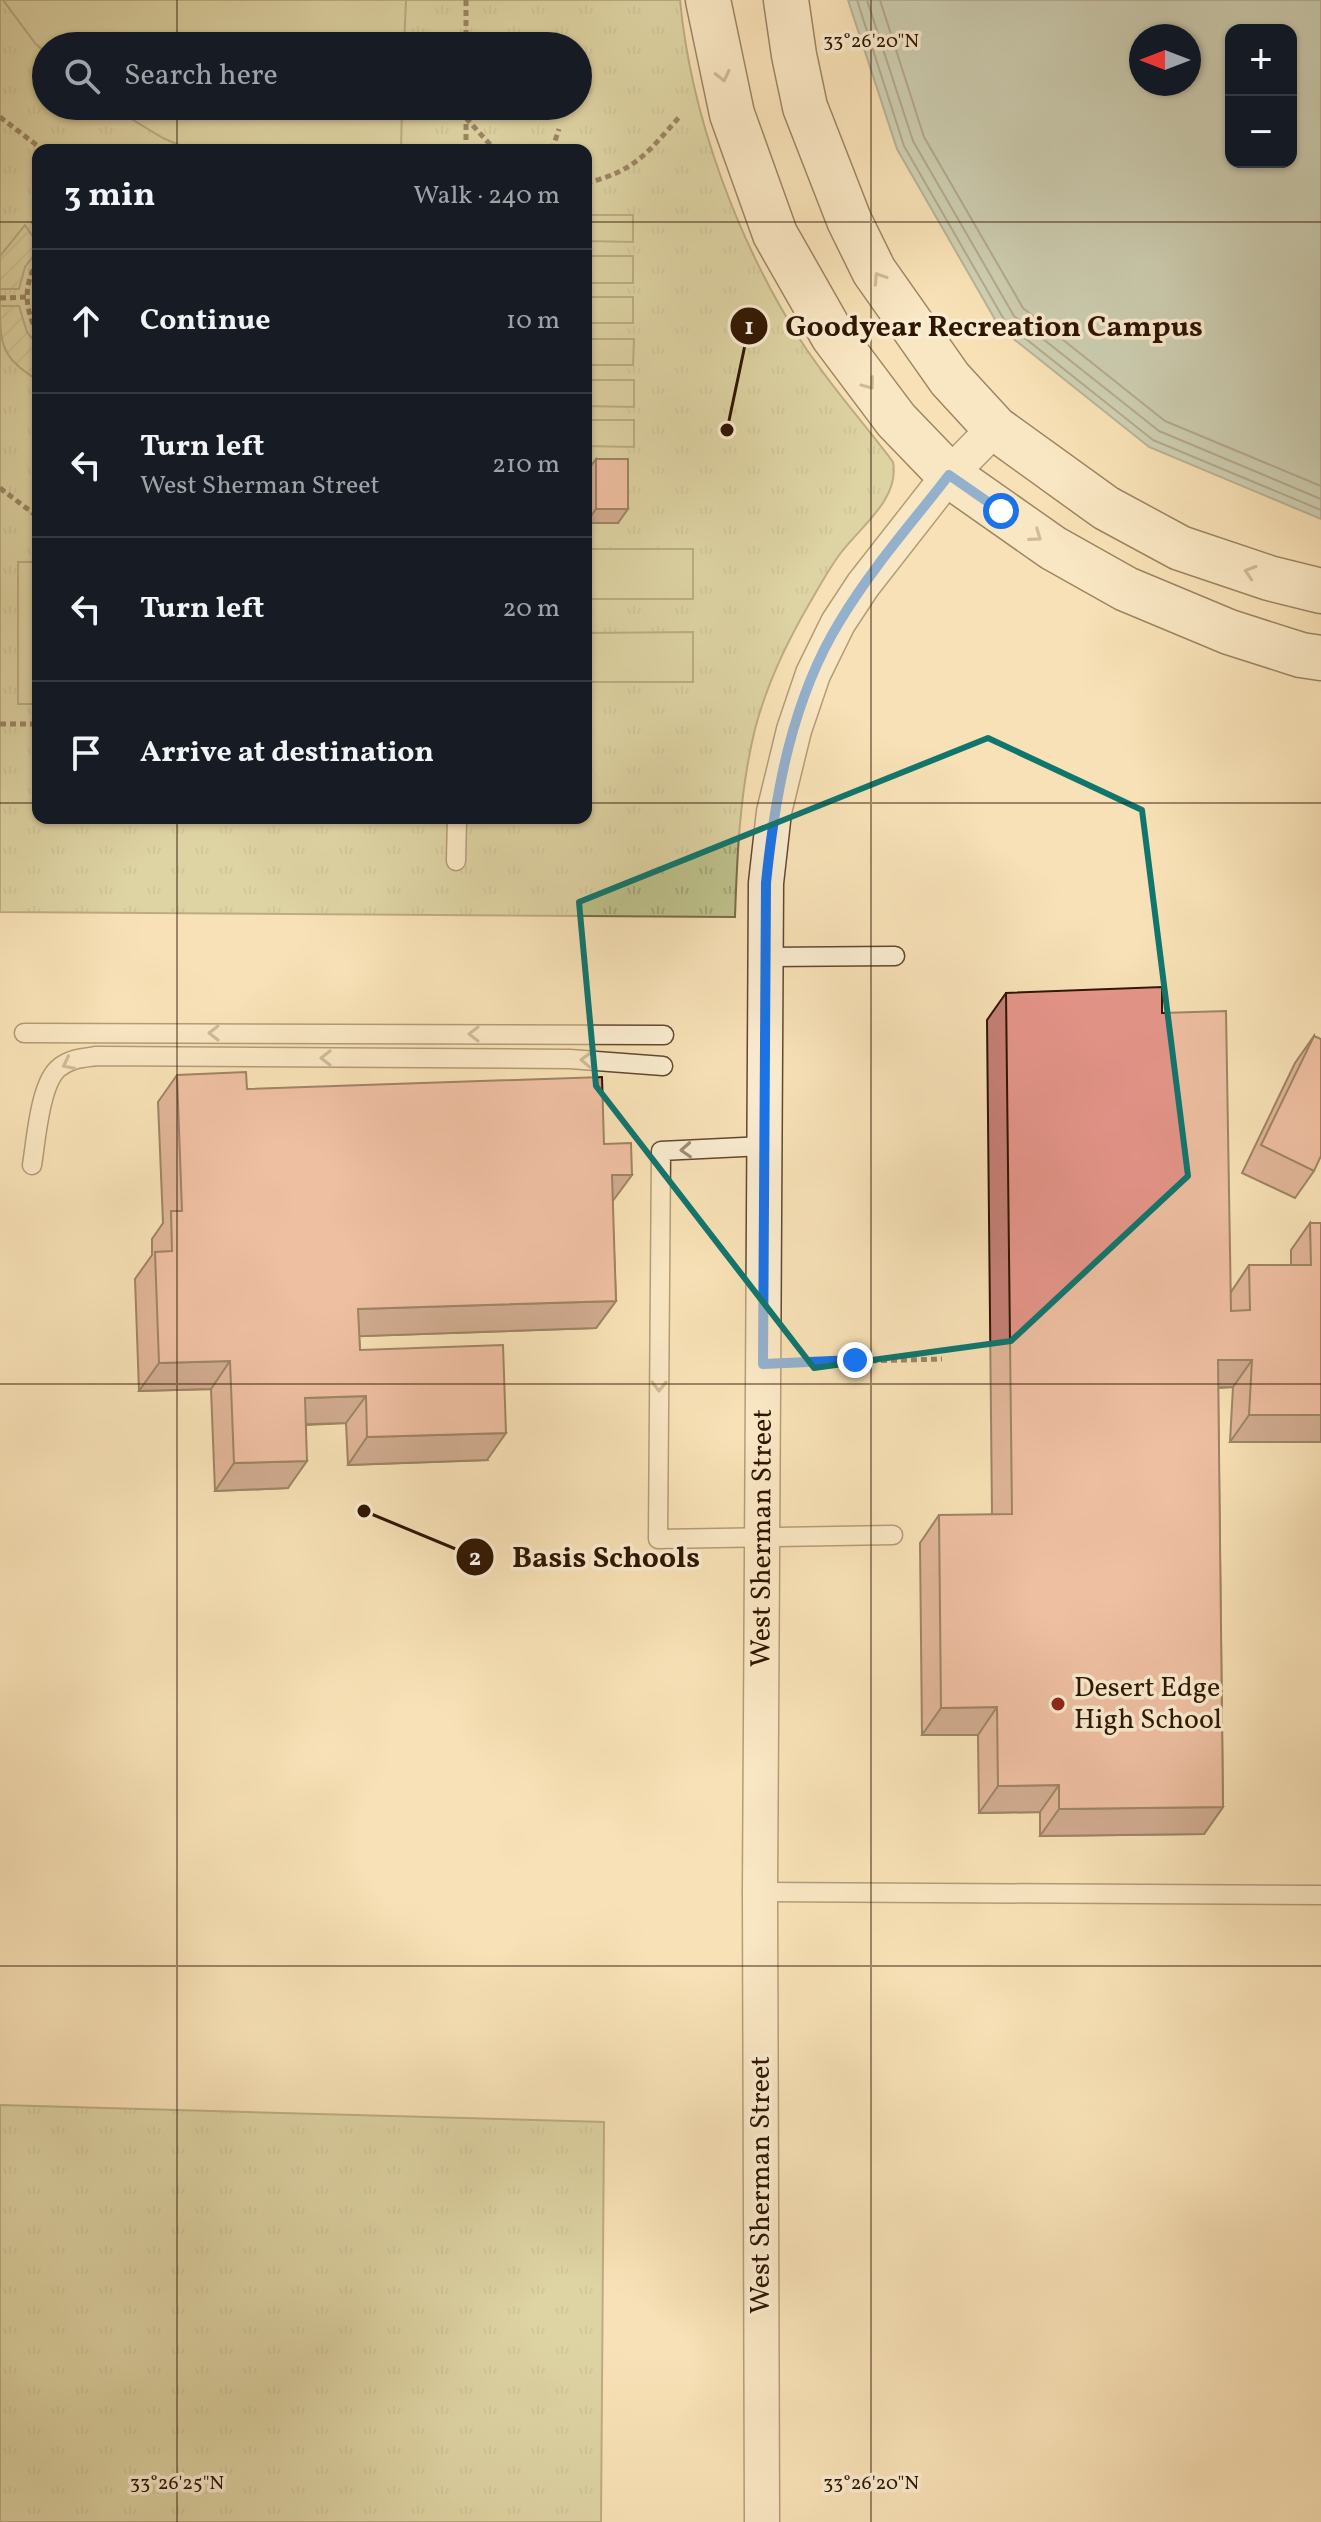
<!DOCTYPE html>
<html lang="en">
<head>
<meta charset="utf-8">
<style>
	:root { --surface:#171b24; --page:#20242c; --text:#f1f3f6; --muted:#9ea1a6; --line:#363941 }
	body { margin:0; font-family:Vollkorn,serif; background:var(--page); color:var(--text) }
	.controls { position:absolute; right:24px; top:24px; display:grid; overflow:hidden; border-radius:16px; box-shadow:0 2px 6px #0004 }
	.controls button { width:72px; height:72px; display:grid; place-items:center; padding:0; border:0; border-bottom:2px solid var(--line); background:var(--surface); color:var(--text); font:40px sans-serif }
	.compass { position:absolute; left:1129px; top:24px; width:72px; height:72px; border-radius:50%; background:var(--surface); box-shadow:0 2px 6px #0004; rotate:270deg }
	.stop { position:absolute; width:24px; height:24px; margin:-18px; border:6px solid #1a73e8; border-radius:50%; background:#fff }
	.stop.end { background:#1a73e8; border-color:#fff; box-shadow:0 2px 8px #0008 }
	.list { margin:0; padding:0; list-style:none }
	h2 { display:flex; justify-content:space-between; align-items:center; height:104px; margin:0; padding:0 32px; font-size:34px }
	h2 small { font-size:26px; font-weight:400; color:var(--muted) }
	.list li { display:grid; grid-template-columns:52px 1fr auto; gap:24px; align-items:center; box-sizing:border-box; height:144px; padding:0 32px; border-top:2px solid var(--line) }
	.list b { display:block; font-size:30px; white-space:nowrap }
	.list p { margin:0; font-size:26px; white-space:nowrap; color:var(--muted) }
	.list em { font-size:26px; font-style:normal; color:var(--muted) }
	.icon { flex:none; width:44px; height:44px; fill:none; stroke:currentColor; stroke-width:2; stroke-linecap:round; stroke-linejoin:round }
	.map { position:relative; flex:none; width:1321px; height:2522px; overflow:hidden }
	.search { position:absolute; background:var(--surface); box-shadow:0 2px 6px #0004; left:32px; top:32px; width:560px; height:88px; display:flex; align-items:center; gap:20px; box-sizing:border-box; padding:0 28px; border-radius:44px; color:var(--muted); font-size:30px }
	.panel { position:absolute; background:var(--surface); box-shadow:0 2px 6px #0004; left:32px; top:144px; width:560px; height:680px; border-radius:16px }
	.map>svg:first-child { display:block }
</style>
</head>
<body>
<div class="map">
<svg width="1321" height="2522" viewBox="0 0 1321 2522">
	<defs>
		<pattern id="grass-tufts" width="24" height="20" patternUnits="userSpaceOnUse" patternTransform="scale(2)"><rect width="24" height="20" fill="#bec28d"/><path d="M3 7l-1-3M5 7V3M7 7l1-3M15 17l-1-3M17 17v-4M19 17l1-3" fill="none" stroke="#a4a678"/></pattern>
		<pattern id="garden-furrows" width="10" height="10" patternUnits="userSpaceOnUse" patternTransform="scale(2)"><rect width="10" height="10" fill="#bec28d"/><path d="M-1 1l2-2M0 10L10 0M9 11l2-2" fill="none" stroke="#a4a678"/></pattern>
	</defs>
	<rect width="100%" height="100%" fill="#f8e1b7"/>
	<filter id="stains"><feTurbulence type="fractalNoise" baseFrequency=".0025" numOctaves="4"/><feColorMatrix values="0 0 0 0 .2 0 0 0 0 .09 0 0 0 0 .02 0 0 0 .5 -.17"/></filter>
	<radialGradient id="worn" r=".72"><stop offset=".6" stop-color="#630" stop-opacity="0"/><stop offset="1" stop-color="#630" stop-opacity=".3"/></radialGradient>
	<g fill="url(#grass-tufts)" stroke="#766c46" stroke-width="2" fill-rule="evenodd">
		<path d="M0 0H680C691 117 738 242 801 341 828 383 863 422 893 462 900 499 860 527 840 554 828 570 818 589 808 606 786 644 766 687 755 729 740 790 737 855 735 917L0 912ZM46 46H578V106H46ZM38 150H586V818H38Z"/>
		<polygon points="0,2105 604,2122 601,2522 0,2522"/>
	</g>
	<g fill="url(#garden-furrows)" stroke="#766c46" stroke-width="2">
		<polygon points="25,225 38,244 38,250 25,267 19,289 0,289 0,256"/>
		<path d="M0 306H19L27 332 38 346V380C2 359 0 345 0 306Z"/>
	</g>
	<g fill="#bec28d" stroke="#766c46" stroke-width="2">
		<polygon points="3,0 406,0 404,46 46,46 46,53 35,43"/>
		<polygon points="110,106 402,106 401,150 190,150 163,138"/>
		<polygon points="586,215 633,215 633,242 586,241"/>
		<rect x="586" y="256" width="47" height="27"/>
		<rect x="586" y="297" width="47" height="26"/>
		<polygon points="586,339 634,339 633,365 586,365"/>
		<polygon points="586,380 634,380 634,407 586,406"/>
		<polygon points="586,420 634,420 634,447 586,446"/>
		<polygon points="586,549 693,549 693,599 587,599"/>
		<rect x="18" y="562" width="20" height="142"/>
		<polygon points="693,632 693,682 587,682 586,633"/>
	</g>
	<path fill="#9ebcb4" stroke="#72796c" stroke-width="2" fill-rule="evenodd" d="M848 0H1321V519L1149 447 1000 328 897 149ZM1231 30H1291V162H1231ZM1141 36H1189V84H1141Z"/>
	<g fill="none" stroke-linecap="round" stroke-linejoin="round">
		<g stroke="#66685a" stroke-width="2">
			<polyline points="857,0 904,146 1006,323 1153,440 1321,510"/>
			<polyline points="867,0 913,141 1014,316 1159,431 1321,499"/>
			<polyline points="880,0 924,137 1023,308 1165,421 1321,486"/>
		</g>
		<g stroke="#61482e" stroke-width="21">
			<g id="lane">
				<polyline points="456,861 457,818"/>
				<polyline points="766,957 895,956"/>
				<polyline points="24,1033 664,1035"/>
				<polyline points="764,1146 661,1151 658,1539 893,1535"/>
				<path d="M32 1165C36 1141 40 1081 60 1067 72 1058 83 1058 97 1056L570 1059 663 1066"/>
				<polyline points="760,1892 1321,1895"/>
			</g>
		</g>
		<g stroke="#61482e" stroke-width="37">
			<g id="street">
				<path id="s1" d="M762 2522 760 1892 766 883 774 812 794 730 813 674 838 623 863 585 949 475 995 428"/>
			</g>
		</g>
		<g stroke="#2f1500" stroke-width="47">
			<g id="secondary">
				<polyline points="708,0 732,114 775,234 833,336 896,420 949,475 1053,548 1126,589 1229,632 1301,655 1321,658"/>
				<polyline points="786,0 794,55 805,107 849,220 874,271 950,379 995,428 1106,508 1180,548 1269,578 1321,591"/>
			</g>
		</g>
		<g stroke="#2f1500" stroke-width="5" stroke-dasharray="6 4" stroke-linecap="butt">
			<polyline points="466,46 466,0"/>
			<polyline points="0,117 43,150"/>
			<polyline points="466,118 495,150"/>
			<polyline points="466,150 466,106"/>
			<polyline points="552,150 559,129"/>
			<path d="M586 183C636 171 648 152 681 115"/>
			<polyline points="33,221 38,229"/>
			<path d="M38 261C23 285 24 309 38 333"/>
			<polyline points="0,298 27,297"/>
			<polyline points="0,488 38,517"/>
			<polyline points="0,724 38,724"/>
			<polyline points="791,1363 942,1359"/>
		</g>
		<use href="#lane" stroke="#faecd0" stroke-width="18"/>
		<use href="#street" stroke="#faecd0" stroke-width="34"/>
		<use href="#secondary" stroke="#faecd0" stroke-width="44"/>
	</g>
	<g fill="#c58077" stroke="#2f1500" stroke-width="2">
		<polygon points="596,459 618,523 586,523 586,473"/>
		<polygon points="1006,993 1162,1013 1231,1292 1249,1265 1291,1265 1291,1250 1310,1223 1321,1442 1230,1442 1233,1387 1218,1388 1223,1807 1204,1834 1040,1836 1040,1812 979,1813 978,1735 922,1735 920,1543 939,1515 992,1515 987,1020"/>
		<polygon points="1314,1036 1314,1171 1295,1198 1242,1173 1295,1063"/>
		<polygon points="177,1075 247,1089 604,1144 612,1202 616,1301 596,1328 359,1336 360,1350 487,1460 348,1465 346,1423 306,1425 288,1488 215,1491 211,1389 139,1391 135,1279 152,1255 152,1239 163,1223 158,1102"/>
	</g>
	<g fill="#a06861" stroke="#2f1500" stroke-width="2">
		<polygon points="596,509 628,509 618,523 586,523"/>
		<polygon points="612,1175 632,1175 612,1202"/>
		<polygon points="616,1301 596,1328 339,1337 358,1309"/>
		<polygon points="1218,1360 1252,1360 1233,1387 1199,1388"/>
		<polygon points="230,1361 211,1389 139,1391 159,1363"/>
		<polygon points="366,1396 346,1423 286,1425 305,1398"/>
		<polygon points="1249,1415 1321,1415 1321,1442 1230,1442"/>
		<polygon points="506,1433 487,1460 348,1465 367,1437"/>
		<polygon points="307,1461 288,1488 215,1491 234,1463"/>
		<polygon points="997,1707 978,1735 922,1735 941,1708"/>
		<polygon points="1059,1785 1040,1812 979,1813 998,1786"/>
		<polygon points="1223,1807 1204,1834 1040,1836 1059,1809"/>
	</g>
	<g fill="#e5958a" stroke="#2f1500" stroke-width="2">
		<rect x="596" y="459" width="32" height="50"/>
		<polygon points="1162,987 1162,1013 1226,1011 1231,1311 1250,1310 1249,1265 1311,1265 1310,1223 1321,1223 1321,1415 1249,1415 1252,1360 1218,1360 1223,1807 1059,1809 1059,1785 998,1786 997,1707 941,1708 939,1515 1012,1514 1006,993"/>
		<polygon points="1314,1036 1321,1039 1321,1156 1314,1171 1261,1145"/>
		<polygon points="246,1072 247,1089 602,1077 604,1144 631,1143 632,1175 612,1175 616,1301 358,1309 360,1350 503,1345 506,1433 367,1437 366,1396 305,1398 307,1461 234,1463 230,1361 159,1363 155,1252 172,1251 171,1211 182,1211 177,1075"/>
	</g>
	<defs><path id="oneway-chevron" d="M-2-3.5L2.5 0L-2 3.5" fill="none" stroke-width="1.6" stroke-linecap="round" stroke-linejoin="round" transform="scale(2)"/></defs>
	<g stroke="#9f8b72">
		<use href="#oneway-chevron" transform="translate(723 76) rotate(77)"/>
		<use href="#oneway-chevron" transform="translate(879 278) rotate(-123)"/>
		<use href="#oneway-chevron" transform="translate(869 384) rotate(53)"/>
		<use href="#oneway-chevron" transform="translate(1036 536) rotate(35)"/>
		<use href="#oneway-chevron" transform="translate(1250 572) rotate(-162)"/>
		<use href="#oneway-chevron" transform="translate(214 1033) rotate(-180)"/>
		<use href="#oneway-chevron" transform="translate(474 1034) rotate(-180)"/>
		<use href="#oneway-chevron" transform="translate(326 1058) rotate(-180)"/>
		<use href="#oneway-chevron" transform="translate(586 1060) rotate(-178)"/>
		<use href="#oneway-chevron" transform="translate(68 1064) rotate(153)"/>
		<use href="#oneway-chevron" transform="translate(686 1150) rotate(177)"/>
		<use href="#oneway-chevron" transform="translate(659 1386) rotate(91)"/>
	</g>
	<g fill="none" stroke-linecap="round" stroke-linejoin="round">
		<path stroke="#1a73e8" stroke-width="10" d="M855 1360 763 1364 766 883C775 794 792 699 840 621 871 569 912 523 949 475L1001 511"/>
	</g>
	<path d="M0 0H1321V2522H0ZM988 738 1142 810 1188 1176 1011 1341 814 1368 596 1086 579 902Z" fill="#f8e1b7" fill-opacity=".55" fill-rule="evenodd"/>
	<path fill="none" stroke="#0f766e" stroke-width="6" stroke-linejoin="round" d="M988 738 1142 810 1188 1176 1011 1341 814 1368 596 1086 579 902Z"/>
	<path fill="none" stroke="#2f1500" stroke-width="2" stroke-opacity="0.45" d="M177 0V46M871 0V2522M177 106V150M0 222H38M586 222H1321M0 803H38M586 803H1321M177 818V2522M0 1384H1321M0 1966H1321"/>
	<circle fill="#8f2418" stroke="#faecd0" stroke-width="3" cx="1058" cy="1704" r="8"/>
	<g text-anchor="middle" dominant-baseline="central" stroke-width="7" stroke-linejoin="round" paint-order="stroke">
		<g font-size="28" fill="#2f1500" stroke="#faecd0">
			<text stroke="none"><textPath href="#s1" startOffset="984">West Sherman Street</textPath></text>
			<text transform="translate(761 2185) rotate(-90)">West Sherman Street</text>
		</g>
		<g font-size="28" fill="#2f1500" stroke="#faecd0" text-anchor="start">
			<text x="1074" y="1688">Desert Edge<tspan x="1074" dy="32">High School</tspan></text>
		</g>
	</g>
	<g font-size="20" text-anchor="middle" fill="#2f1500" stroke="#faecd0" stroke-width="7" stroke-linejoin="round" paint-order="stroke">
		<text x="871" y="47">33°26'20"N</text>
		<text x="177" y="2489">33°26'25"N</text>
		<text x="871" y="2489">33°26'20"N</text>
	</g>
	<path fill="none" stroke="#2f1500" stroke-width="3" d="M727 430L749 326M364 1511L475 1557"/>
	<g fill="#2f1500" stroke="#faecd0" stroke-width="3">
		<circle cx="727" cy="430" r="8"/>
		<circle cx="364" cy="1511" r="8"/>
		<circle cx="749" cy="326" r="20"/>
		<circle cx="475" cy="1557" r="20"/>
	</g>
	<g font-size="24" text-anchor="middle" font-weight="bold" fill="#fff">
		<text x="749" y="334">1</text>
		<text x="475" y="1565">2</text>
	</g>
	<g font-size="30" text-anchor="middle" font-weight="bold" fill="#2f1500" stroke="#faecd0" stroke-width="7" stroke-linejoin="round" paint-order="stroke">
		<text x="994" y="336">Goodyear Recreation Campus</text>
		<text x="606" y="1567">Basis Schools</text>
	</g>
	<rect width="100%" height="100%" filter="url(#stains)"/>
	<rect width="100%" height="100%" fill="url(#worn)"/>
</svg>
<div class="controls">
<button>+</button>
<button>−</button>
</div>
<svg class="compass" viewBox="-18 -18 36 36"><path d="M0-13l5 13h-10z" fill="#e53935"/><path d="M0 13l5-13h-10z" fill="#9ea1a6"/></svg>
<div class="stop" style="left:1001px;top:511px"></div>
<div class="stop end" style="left:855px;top:1360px"></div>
<div class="search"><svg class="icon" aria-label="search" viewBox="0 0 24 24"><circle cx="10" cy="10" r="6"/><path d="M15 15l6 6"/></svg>Search here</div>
<section class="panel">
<h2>3 min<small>Walk · 240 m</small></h2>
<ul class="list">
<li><svg class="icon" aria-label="ahead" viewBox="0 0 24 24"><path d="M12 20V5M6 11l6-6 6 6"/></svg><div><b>Continue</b></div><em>10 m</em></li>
<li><svg class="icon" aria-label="left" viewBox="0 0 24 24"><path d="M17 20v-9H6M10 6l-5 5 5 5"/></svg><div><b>Turn left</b><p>West Sherman Street</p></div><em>210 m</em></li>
<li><svg class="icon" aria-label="left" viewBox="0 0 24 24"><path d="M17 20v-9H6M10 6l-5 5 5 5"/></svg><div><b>Turn left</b></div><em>20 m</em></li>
<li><svg class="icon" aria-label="arrive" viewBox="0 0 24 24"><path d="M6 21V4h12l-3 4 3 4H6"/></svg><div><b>Arrive at destination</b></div></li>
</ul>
</section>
</div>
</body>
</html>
